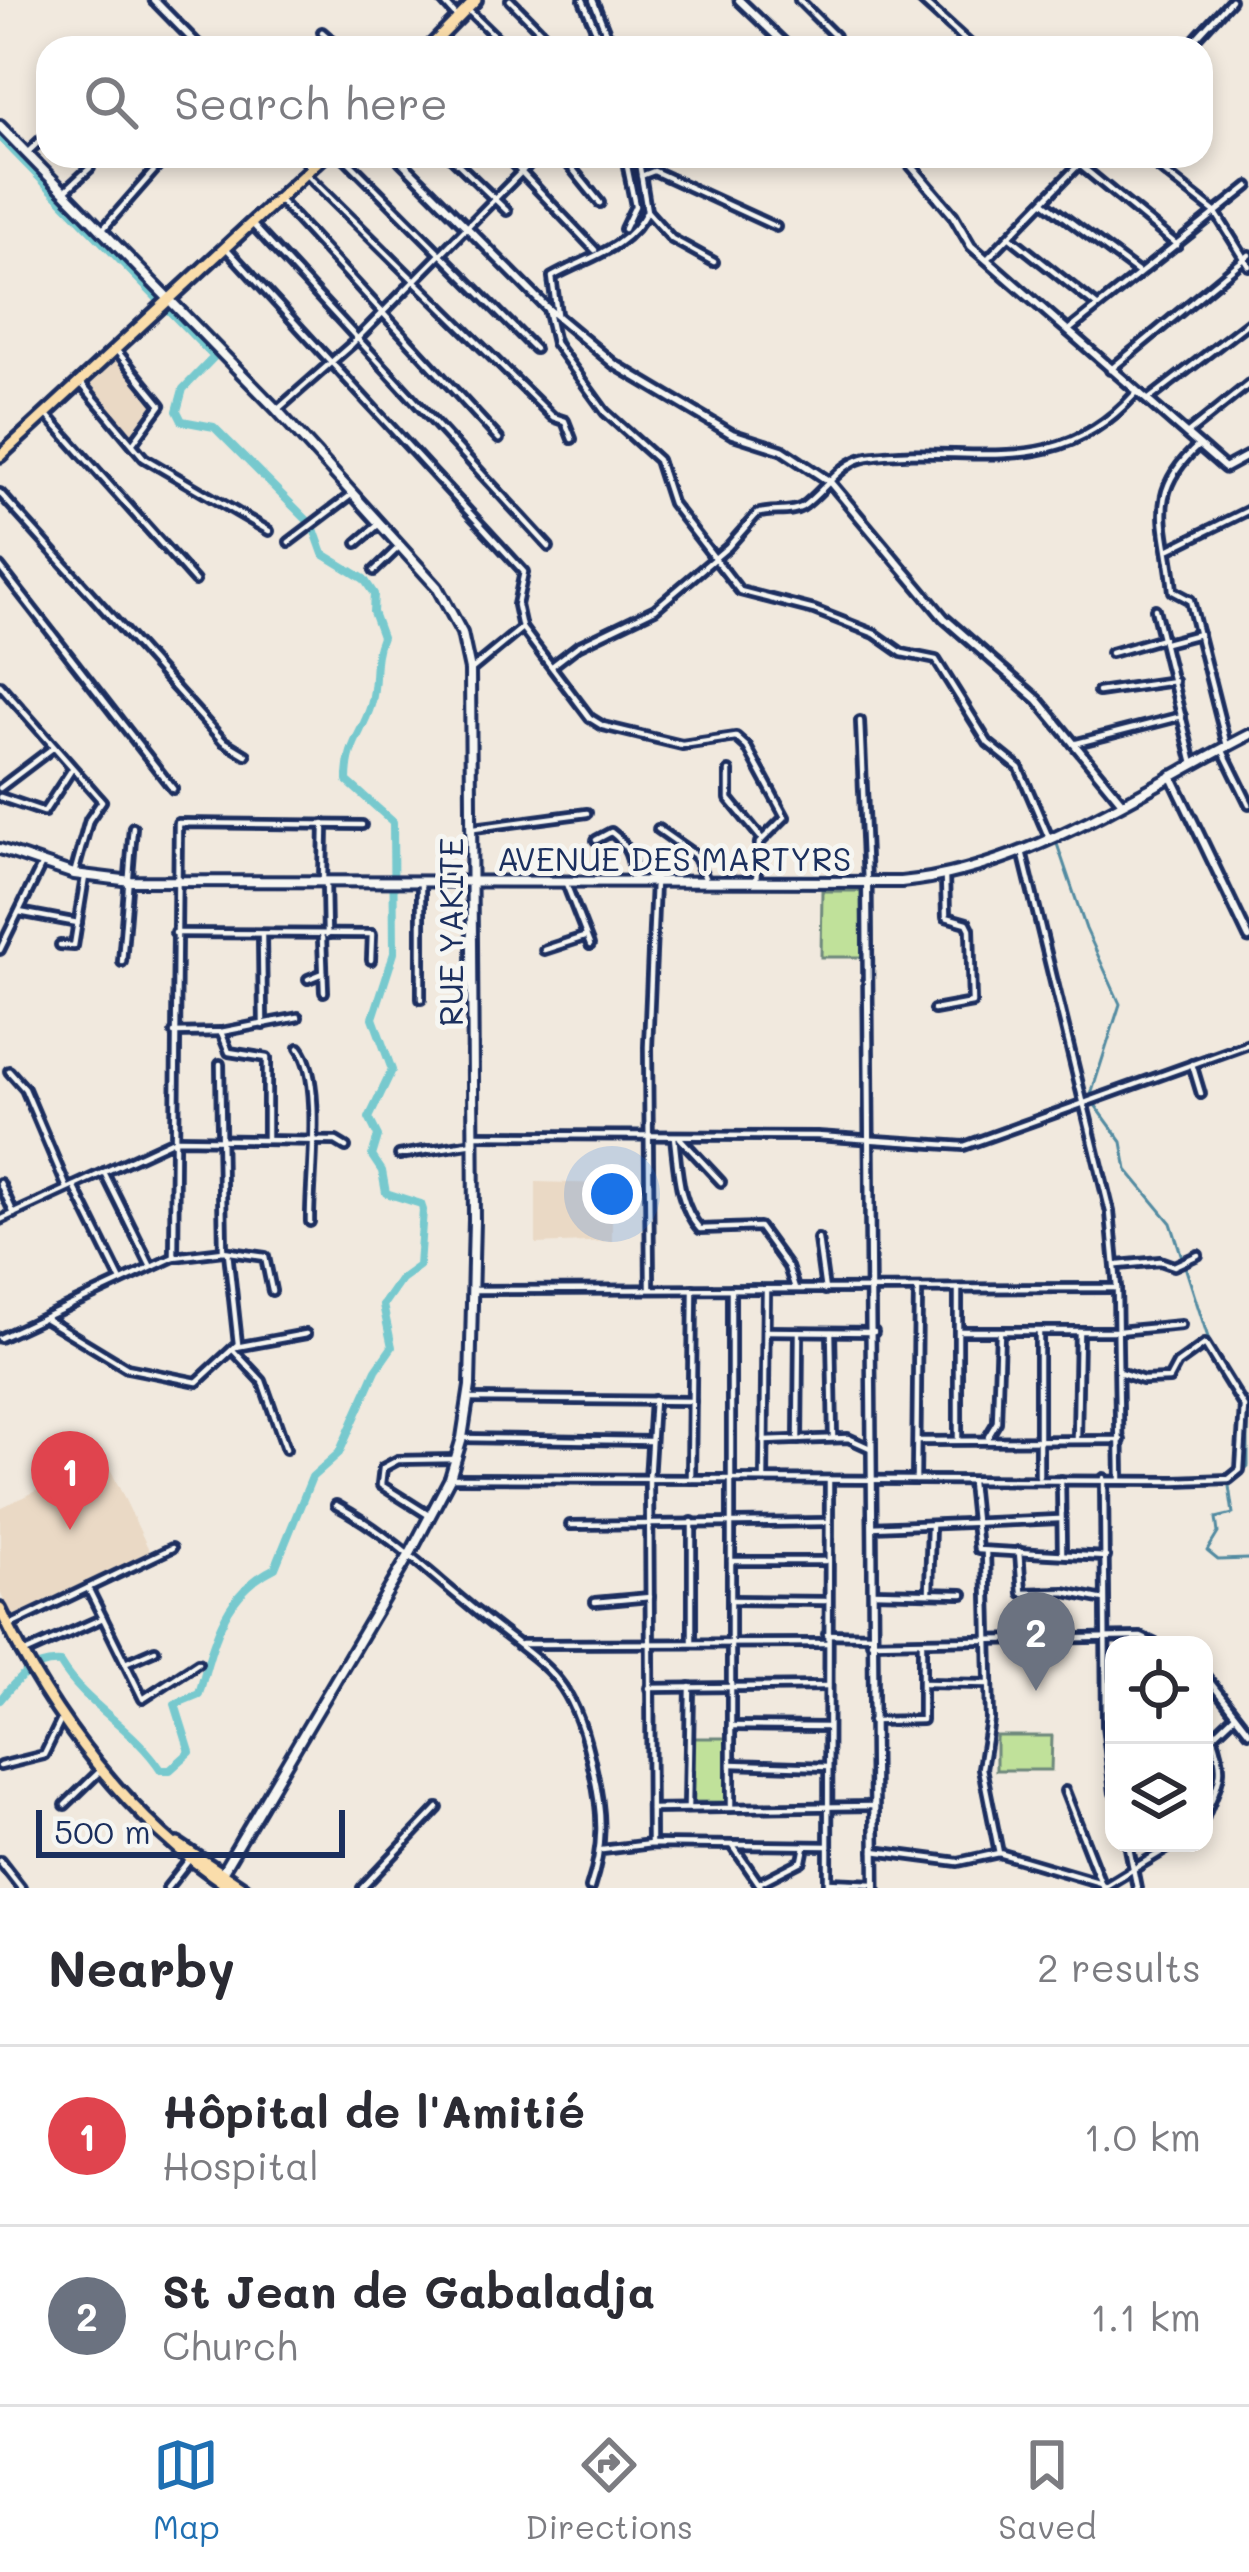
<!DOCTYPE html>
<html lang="en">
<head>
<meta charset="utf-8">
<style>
	:root { --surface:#fff; --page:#f2f2f3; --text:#2b2b33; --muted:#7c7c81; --line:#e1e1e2; --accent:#1f6fb2 }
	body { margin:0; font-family:Mali,sans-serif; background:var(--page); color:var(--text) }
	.controls { position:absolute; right:36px; bottom:36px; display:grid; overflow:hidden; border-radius:24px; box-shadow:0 6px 18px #0003 }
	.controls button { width:108px; height:108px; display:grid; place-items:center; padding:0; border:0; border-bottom:3px solid var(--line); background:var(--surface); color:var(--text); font:60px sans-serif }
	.scale { position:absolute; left:36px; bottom:30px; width:309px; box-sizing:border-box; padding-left:12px; border:6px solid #1b2f5e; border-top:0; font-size:33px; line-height:42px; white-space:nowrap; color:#1b2f5e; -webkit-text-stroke:9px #f6f6f2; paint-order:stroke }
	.you { position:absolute; left:612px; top:1194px; width:42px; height:42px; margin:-30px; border:9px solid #fff; border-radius:50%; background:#1a73e8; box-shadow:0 0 0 18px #1a73e833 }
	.badge { display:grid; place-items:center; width:78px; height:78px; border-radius:50%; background:var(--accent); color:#fff; font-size:39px; font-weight:700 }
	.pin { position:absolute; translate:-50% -99px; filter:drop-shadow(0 3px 6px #0008) }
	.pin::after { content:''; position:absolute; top:63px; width:42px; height:36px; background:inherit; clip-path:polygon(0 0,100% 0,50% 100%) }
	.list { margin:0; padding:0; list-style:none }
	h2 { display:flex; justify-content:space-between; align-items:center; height:156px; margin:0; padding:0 48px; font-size:51px }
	h2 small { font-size:39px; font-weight:400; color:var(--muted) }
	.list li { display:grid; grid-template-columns:78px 1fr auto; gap:36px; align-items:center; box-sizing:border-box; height:180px; padding:0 48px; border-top:3px solid var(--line) }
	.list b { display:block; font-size:45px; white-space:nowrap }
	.list p { margin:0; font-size:39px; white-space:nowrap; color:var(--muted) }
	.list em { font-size:39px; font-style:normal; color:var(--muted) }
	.icon { flex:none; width:66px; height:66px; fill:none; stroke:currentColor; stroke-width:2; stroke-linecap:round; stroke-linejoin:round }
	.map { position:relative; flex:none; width:1249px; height:1888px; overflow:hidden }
	.search { position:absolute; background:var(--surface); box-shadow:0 6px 18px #0003; left:36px; right:36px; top:36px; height:132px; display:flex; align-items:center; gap:30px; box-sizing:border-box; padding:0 42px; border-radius:36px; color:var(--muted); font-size:45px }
	.sheet { height:516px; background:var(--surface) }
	nav { display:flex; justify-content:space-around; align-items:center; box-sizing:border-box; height:168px; border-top:3px solid var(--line); background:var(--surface); font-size:33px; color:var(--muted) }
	nav a { display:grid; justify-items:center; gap:6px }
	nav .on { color:var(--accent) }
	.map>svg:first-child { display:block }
</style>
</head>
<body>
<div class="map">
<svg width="1249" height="1888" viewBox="0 0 1249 1888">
	<rect width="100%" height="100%" fill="#f1e9de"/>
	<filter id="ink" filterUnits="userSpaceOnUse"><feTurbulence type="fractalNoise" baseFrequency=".00833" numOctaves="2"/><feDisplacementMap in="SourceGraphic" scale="24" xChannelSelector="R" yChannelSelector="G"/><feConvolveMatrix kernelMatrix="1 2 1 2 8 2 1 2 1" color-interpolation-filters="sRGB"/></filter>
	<g filter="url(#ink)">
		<g fill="#ead9c5">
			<polygon points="121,354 165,401 136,439 86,386"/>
			<polygon points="536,1182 606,1184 612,1192 612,1241 536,1244"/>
			<polygon points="105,1458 150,1552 11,1617 0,1592 0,1508"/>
		</g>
		<g fill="#c0e19a" stroke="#6e887c" stroke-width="3">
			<polygon points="822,891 863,891 862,957 821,957"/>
			<polygon points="996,1736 1052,1736 1051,1770 996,1770"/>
			<polygon points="693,1738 728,1738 728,1802 692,1802"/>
		</g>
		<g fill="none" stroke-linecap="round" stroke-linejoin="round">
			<g stroke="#528ba1" stroke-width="3">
				<polyline points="587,0 606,48"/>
				<polyline points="608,247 638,216 630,156"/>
				<polyline points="551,306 547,283 557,272"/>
				<path d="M552 315C559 349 587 385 610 411 636 440 662 450 670 491"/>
				<polyline points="673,500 733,578"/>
				<path d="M772 597C827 607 855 626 903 648 915 654 928 652 939 658L992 743 1018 763 1051 830"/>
				<polyline points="1026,854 1056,841 1086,929 1120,1004 1090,1098 1122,1142 1127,1170 1171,1223 1213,1353"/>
				<polyline points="990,868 1020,857"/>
				<polyline points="1234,1387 1248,1404 1248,1466 1229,1486 1233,1514 1216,1518 1218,1533 1207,1551 1218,1560 1249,1559"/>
			</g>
			<path stroke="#77c9ce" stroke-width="8" d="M0 137 214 357 183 389 177 411 182 421 214 427 313 526 323 554 364 579 374 594 373 612 382 637C372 660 378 681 371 705 362 735 347 743 347 781L393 822 394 953 373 1018 392 1070 369 1118 378 1136 372 1156 382 1171 386 1193 421 1204 423 1210 419 1266 401 1279 383 1305 392 1347 376 1370 339 1453 312 1477 275 1568C223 1593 213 1644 199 1694L175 1704 190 1752 170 1770H161C134 1728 85 1705 60 1663 33 1661 16 1680 0 1700"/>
			<g stroke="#1b2f5e" stroke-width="14">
				<g id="minor">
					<polyline points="442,0 458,18"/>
					<polyline points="510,0 557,48"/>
					<polyline points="583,0 603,48"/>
					<polyline points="593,0 612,48"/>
					<polyline points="799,0 835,36"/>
					<polyline points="921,0 974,48"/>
					<polyline points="468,10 507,48"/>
					<polyline points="322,32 340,48"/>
					<polyline points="1187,48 1231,0"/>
					<polyline points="26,154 48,133"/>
					<polyline points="343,156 535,349"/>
					<polyline points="450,156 507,211"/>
					<polyline points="506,156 595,250"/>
					<polyline points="562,156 600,203"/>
					<polyline points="1144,156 1216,213 1249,266"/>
					<polyline points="1080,165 1177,245"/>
					<polyline points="307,175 553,417 565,421 572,439"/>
					<polyline points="641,176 654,171 776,227"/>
					<polyline points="64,192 90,168"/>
					<polyline points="280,201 499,439"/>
					<polyline points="1044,202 1139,273"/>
					<polyline points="647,211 672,239 714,262"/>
					<polyline points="253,225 549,547"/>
					<polyline points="104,228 167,156"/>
					<polyline points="624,229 635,206 625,156"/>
					<polyline points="1010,237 1097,306"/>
					<polyline points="227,249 524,572 517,605 522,628 590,718 603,726 682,745 736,737 747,747 785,817 759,843 756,881"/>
					<polyline points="989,257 1087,156"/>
					<polyline points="547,308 555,343 605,412 658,460 672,503 740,591 814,610 875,634 902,653 936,660 988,743 1019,768 1049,838"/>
					<path d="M557 314 552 277C587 257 626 251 647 211L638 156"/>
					<polyline points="1068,331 1249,186"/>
					<polyline points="117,351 161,405 133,443"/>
					<polyline points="1110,370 1249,255"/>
					<polyline points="81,383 144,458 269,531"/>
					<polyline points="1149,399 1249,322"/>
					<polyline points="277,410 352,344 537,156"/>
					<polyline points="46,414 195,581"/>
					<polyline points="1188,433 1249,384"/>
					<path d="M1199 445C1144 494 1167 525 1173 591L1190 600 1227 746"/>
					<polyline points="0,493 223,741 246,755"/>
					<polyline points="289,542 351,495"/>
					<polyline points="357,543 379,524"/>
					<polyline points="1170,549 1249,510"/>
					<polyline points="0,567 173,789"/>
					<polyline points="374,571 400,546"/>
					<polyline points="1155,609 1193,764"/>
					<polyline points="1165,643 1199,634"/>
					<polyline points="1111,653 1163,638"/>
					<path d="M552 666 578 646 655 609 728 547 757 514C771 509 790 514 802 507 823 493 841 461 868 457 967 442 1054 485 1135 394"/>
					<polyline points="471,670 522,628"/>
					<polyline points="0,685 102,801 89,820 74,874"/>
					<polyline points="1098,692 1174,681"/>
					<polyline points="860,721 867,882"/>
					<polyline points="1073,744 1182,716"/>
					<polyline points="1222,749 1249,804"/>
					<polyline points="729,771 729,799 762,839"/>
					<polyline points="0,788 54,747"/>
					<polyline points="0,797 44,812 72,769"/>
					<polyline points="474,828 587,813"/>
					<polyline points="658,829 695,855 705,878"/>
					<path d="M596 840 611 832C630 846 632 860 635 882"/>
					<polyline points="1022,851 1110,1212 1117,1288 1120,1479"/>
					<polyline points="565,881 590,945"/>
					<polyline points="323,882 324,824"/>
					<polyline points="326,882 327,935"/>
					<polyline points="19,912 78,923"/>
					<polyline points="175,933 372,934 371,960"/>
					<polyline points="262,935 263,1025"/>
					<polyline points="322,938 324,992"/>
					<polyline points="60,945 74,946 85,877"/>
					<polyline points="0,950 41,866"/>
					<polyline points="544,950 584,937"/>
					<polyline points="122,962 133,827"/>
					<polyline points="308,979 323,973"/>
					<polyline points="421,999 421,885"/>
					<polyline points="934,1010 972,1003 970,929 967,923 946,917 945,876"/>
					<polyline points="221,1032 229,1052 267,1058 267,1140"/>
					<polyline points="174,1033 221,1032 298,1017"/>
					<path d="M299 1048C324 1080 309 1179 310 1222"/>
					<polyline points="220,1064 223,1251"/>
					<polyline points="1192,1064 1201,1094"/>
					<polyline points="9,1071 25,1089 67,1188"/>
					<polyline points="474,1135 817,1136 964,1146 1249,1044"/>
					<path d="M674 1137C678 1169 678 1205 700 1229L759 1227 788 1267 795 1288"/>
					<polyline points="680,1138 721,1182"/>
					<polyline points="399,1155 474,1143"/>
					<polyline points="104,1172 151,1267"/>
					<polyline points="0,1183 14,1214"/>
					<polyline points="74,1186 121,1281"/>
					<polyline points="0,1220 176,1139 336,1141 346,1147"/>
					<polyline points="818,1239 825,1290"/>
					<polyline points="174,1257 223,1251 265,1257 272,1291"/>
					<polyline points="1118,1265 1160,1261 1174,1266 1198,1255"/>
					<polyline points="650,1288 648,1047 655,882"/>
					<polyline points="731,1289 731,1807"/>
					<polyline points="475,1290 1117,1288"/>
					<polyline points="958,1290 958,1440"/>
					<polyline points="46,1319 127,1368 197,1382 238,1344 228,1252"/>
					<polyline points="766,1331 874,1332"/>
					<polyline points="959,1331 1118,1331 1181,1325"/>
					<polyline points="831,1332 833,1438"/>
					<polyline points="1039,1332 1039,1476"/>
					<polyline points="0,1338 174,1257 178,823 362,825"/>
					<polyline points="236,1347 306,1334"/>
					<polyline points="233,1350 262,1381 286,1449"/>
					<polyline points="469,1399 692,1401"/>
					<polyline points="988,1437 997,1422 1000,1332"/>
					<polyline points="462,1438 649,1441"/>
					<polyline points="1077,1438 1079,1331"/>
					<polyline points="798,1440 799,1332"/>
					<polyline points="764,1441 848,1438 870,1448"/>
					<polyline points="917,1441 1121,1440"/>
					<polyline points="450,1478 1175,1481 1229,1479 1240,1470 1244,1407 1205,1344 1177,1364 1169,1379 1143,1380 1119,1372"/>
					<polyline points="1104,1478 1106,1725 1114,1793"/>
					<polyline points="691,1479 693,1289"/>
					<polyline points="764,1479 766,1290"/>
					<polyline points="916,1480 918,1290"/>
					<polyline points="1061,1480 1062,1552"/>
					<polyline points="971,1482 978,1550 1106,1557"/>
					<path d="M336 1505C391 1535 430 1574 477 1612 550 1672 572 1671 593 1770 603 1814 604 1846 590 1888"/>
					<polyline points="430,1516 381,1485 383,1468 398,1460 455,1459"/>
					<polyline points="692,1522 692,1641"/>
					<polyline points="570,1525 826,1522"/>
					<polyline points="872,1527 1059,1519"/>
					<polyline points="986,1551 990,1720 982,1768 999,1853"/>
					<polyline points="1019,1551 1022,1593 1065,1592 1104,1600"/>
					<polyline points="731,1561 825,1561"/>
					<polyline points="88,1588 103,1618"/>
					<polyline points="873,1592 963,1594"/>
					<polyline points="929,1592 931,1525"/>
					<polyline points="732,1600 825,1601"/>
					<polyline points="595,1602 650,1597"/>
					<polyline points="8,1626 172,1548"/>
					<polyline points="827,1634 871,1635"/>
					<polyline points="871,1642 1141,1637 1158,1645"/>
					<polyline points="521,1644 827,1643"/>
					<polyline points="27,1652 103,1618 143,1699 198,1663"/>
					<polyline points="125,1663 155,1650"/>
					<polyline points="1204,1674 1249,1732"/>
					<polyline points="923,1683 989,1684"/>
					<polyline points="649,1688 828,1686"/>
					<polyline points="872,1721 922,1720 922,1644"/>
					<polyline points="731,1726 827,1727"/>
					<polyline points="731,1764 828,1767"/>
					<polyline points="0,1766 44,1755 62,1718"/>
					<polyline points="1065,1791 1103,1888"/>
					<polyline points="65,1805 99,1772"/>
					<polyline points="688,1808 690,1687"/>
					<polyline points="651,1809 873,1806"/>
					<path d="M1204 1819C1216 1785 1228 1777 1213 1736L1235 1715"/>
					<polyline points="1128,1843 1137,1888"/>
					<polyline points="651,1844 649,1480 654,1400"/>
					<polyline points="733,1846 762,1888"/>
					<polyline points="602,1850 651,1844 828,1846"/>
					<polyline points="874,1851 958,1862 999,1853 1101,1883"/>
					<polyline points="0,1861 21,1888"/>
					<polyline points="828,1882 874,1884"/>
					<polyline points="759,1883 802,1861 805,1846"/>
					<polyline points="1104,1887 1176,1843"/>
					<polyline points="167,1888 189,1860"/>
					<polyline points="362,1888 438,1808"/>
					<polyline points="828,1888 829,1480"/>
				</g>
			</g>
			<g stroke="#1b2f5e" stroke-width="15">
				<g id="tertiary">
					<polyline points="154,0 201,48"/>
					<polyline points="739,0 789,48"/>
					<polyline points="301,156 312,168"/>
					<polyline points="396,156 547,308 614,364 732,434 782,450 830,482 944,618 1038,700 1121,801"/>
					<polyline points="903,156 953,215 971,246 1225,468 1249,455"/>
					<polyline points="1171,775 1249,938"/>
					<polyline points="867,882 875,1888"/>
				</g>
			</g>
			<g stroke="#1b2f5e" stroke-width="16">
				<g id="secondary">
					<polyline points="0,126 277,410 437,587 462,633 470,670 474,1220 470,1386 462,1438 450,1478 411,1552 220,1876"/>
					<path d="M0 849 74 874 131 881 901 882C1026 870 1139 791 1249 735"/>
				</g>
			</g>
			<g stroke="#1b2f5e" stroke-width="18">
				<g id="primary">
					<polyline points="429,48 476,0"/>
					<polyline points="0,456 324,156"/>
					<path d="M0 1609C51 1717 131 1822 231 1888"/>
					<polyline points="178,1844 244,1888"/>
				</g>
			</g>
			<use href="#minor" stroke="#f6f6f2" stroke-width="4.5"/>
			<use href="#tertiary" stroke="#f6f6f2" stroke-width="6"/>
			<use href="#secondary" stroke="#f6f6f2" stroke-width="8"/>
			<use href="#primary" stroke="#faddab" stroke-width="9"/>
		</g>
	</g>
	<g text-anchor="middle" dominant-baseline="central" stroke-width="10" stroke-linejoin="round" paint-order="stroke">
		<g font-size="33" fill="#1b2f5e" stroke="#f6f6f2">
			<text x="674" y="857">AVENUE DES MARTYRS</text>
			<text transform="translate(449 932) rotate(-90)">RUE YAKITE</text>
		</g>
	</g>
</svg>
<div class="controls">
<button><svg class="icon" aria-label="locate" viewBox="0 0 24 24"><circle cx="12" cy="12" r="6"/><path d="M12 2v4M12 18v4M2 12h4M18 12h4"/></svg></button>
<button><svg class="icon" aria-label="layers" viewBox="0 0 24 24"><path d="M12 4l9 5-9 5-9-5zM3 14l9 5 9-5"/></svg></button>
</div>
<div class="scale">500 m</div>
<div class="you"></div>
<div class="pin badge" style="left:70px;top:1530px;background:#e0444e">1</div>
<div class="pin badge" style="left:1036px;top:1691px;background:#6b7280">2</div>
<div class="search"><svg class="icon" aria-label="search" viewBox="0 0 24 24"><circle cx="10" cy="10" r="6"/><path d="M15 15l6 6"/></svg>Search here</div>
</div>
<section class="sheet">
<h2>Nearby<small>2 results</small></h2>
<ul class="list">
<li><span class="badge" style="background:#e0444e">1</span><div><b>Hôpital de l'Amitié</b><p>Hospital</p></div><em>1.0 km</em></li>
<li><span class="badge" style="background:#6b7280">2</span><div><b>St Jean de Gabaladja</b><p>Church</p></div><em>1.1 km</em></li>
</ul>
</section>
<nav>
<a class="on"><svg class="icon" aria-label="map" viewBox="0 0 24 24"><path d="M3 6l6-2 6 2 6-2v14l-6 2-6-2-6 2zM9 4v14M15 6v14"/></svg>Map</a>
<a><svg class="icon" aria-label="directions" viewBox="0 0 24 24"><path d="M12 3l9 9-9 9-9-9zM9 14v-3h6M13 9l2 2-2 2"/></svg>Directions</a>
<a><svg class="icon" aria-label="saved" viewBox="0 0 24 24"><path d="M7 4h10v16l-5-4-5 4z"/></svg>Saved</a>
</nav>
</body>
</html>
